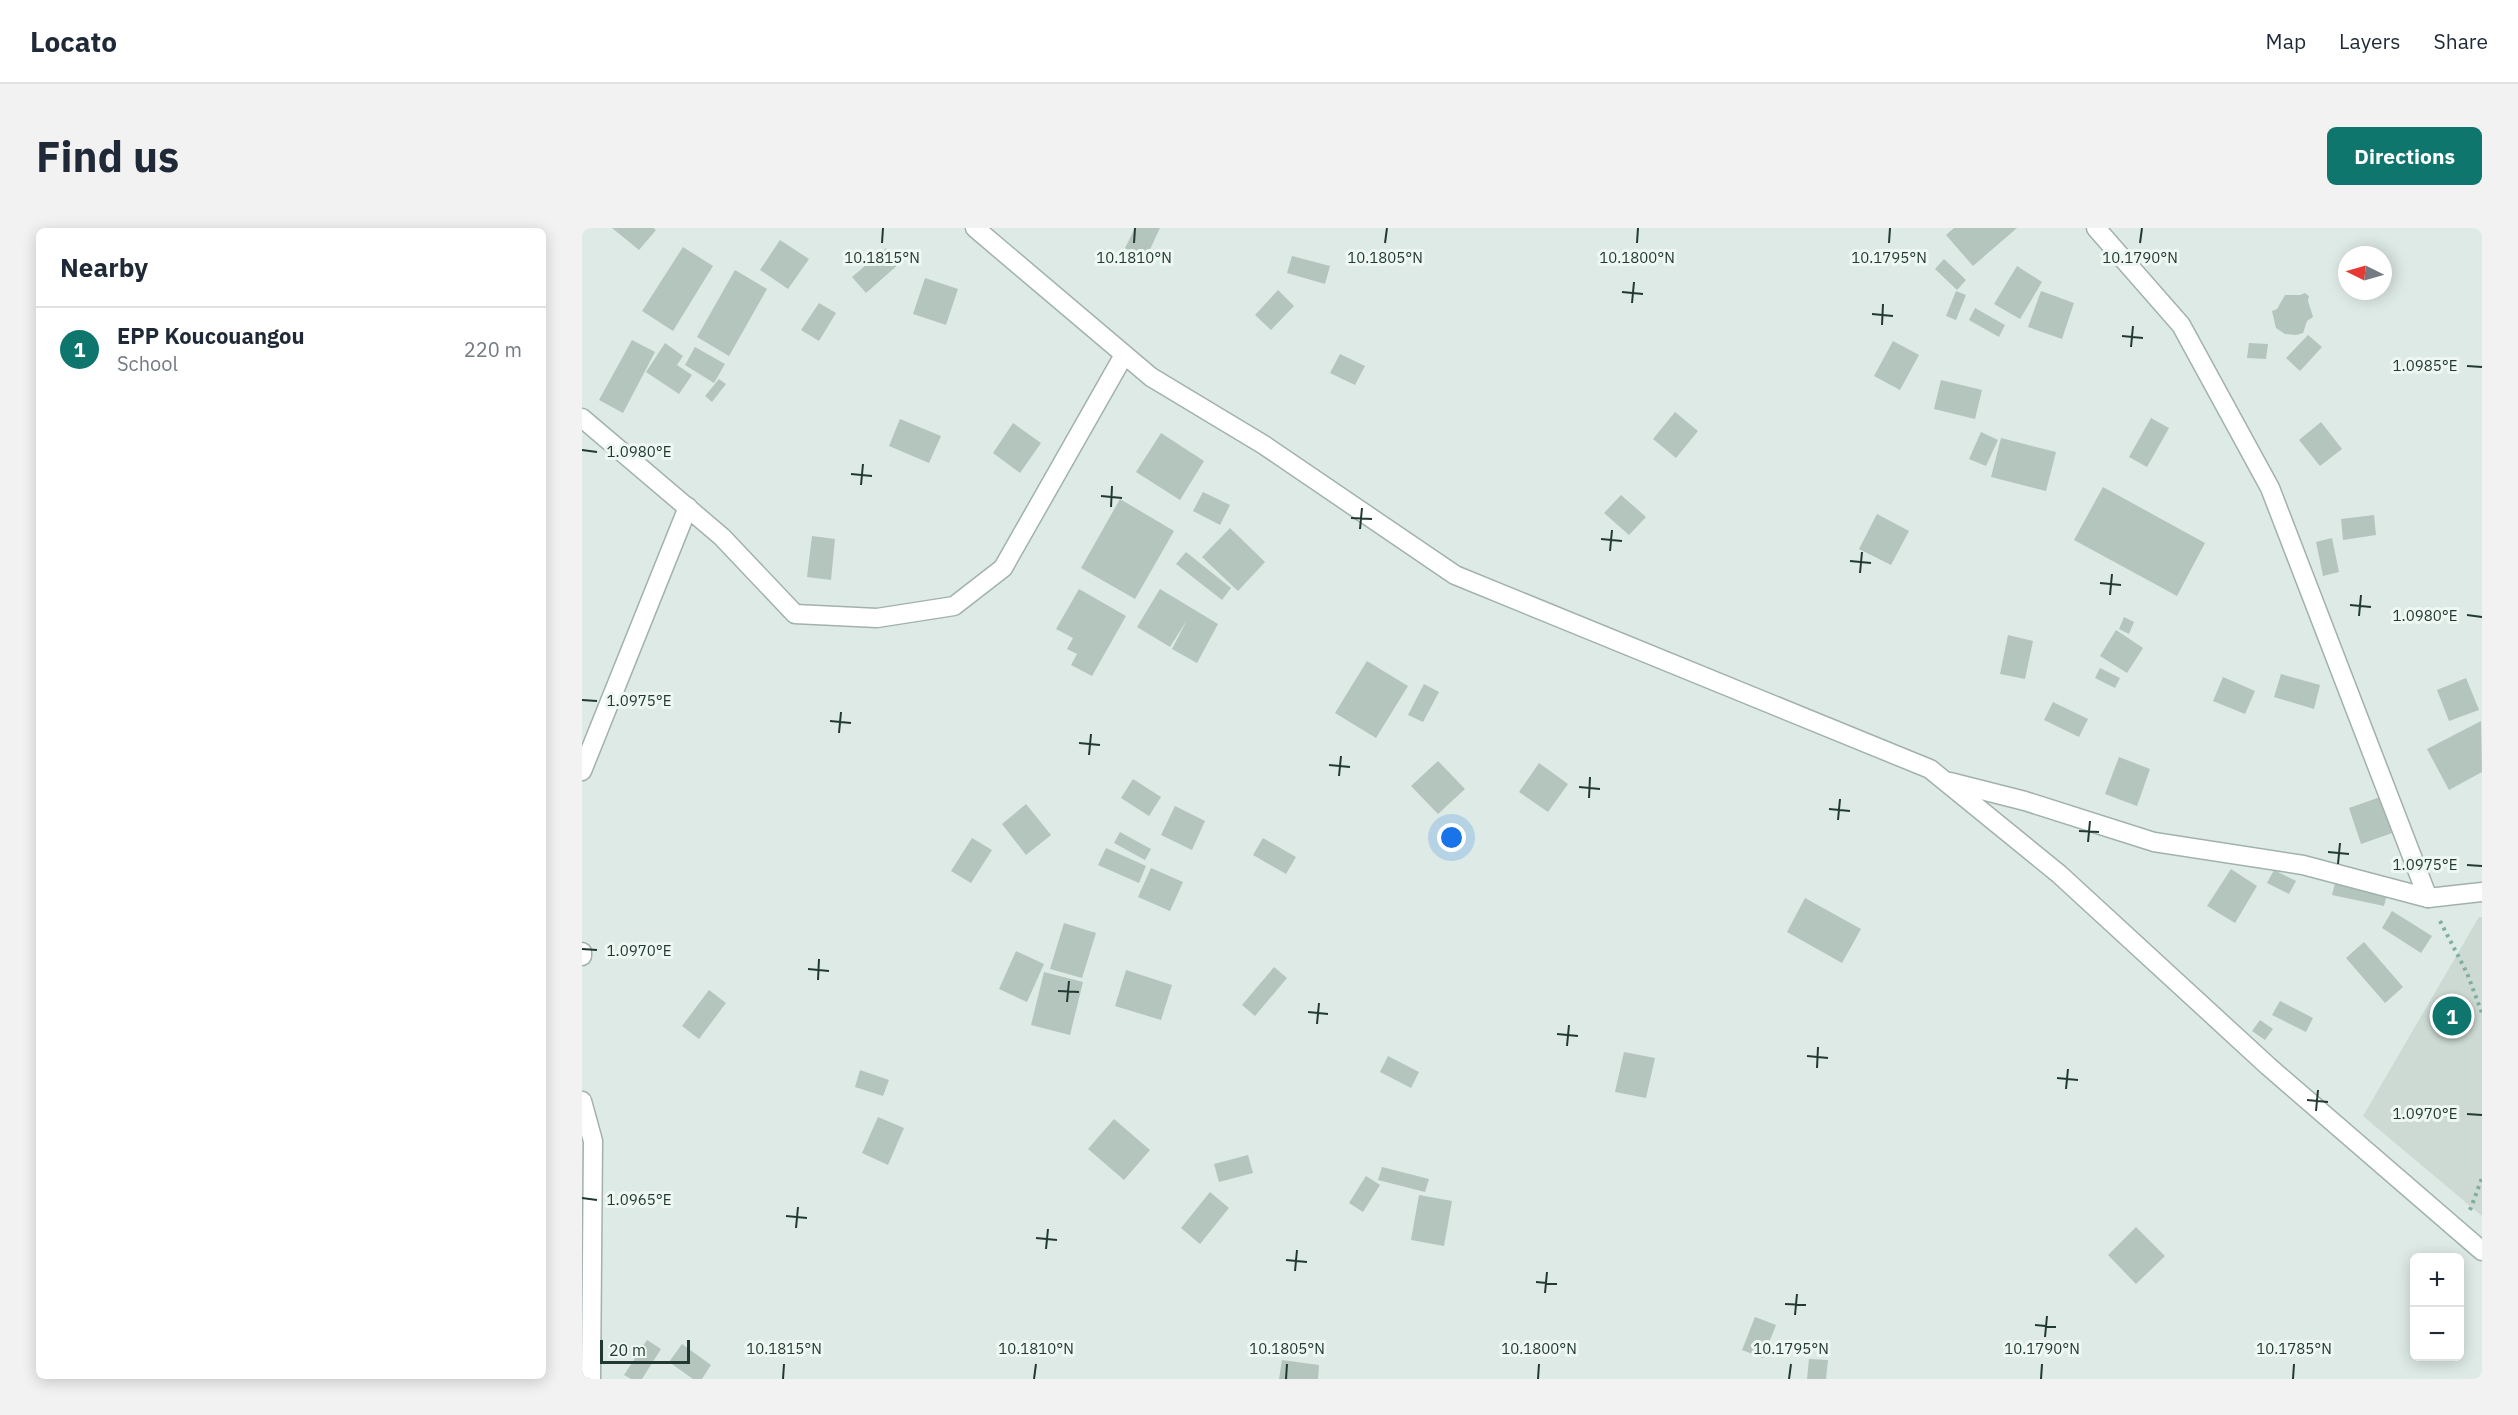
<!DOCTYPE html>
<html lang="en">
<head>
<meta charset="utf-8">
<style>
	:root { --surface:#fff; --page:#f2f2f3; --text:#1f2937; --muted:#747a83; --line:#e0e1e3; --accent:#0f766e }
	body { margin:0; font-family:"IBM Plex Sans",sans-serif; background:var(--page); color:var(--text) }
	.controls { position:absolute; right:18px; bottom:18px; display:grid; overflow:hidden; border-radius:9px; box-shadow:0 3px 15px #0003 }
	.controls button { width:54px; height:54px; display:grid; place-items:center; padding:0; border:0; border-bottom:2px solid var(--line); background:var(--surface); color:var(--text); font:30px sans-serif }
	.compass { position:absolute; left:1756px; top:18px; width:54px; height:54px; border-radius:50%; background:var(--surface); box-shadow:0 3px 15px #0003; rotate:275deg }
	.scale { position:absolute; left:18px; bottom:15px; width:90px; box-sizing:border-box; padding-left:6px; border:3px solid #203a33; border-top:0; font-size:16px; line-height:21px; white-space:nowrap; color:#203a33; -webkit-text-stroke:4px #eff7f3; paint-order:stroke }
	.you { position:absolute; left:870px; top:610px; width:21px; height:21px; margin:-15px; border:4px solid #fff; border-radius:50%; background:#1a73e8; box-shadow:0 0 0 9px #1a73e833 }
	.badge { display:grid; place-items:center; width:39px; height:39px; border-radius:50%; background:var(--accent); color:#fff; font-size:20px; font-weight:700 }
	.pin { position:absolute; translate:-50% -50%; border:3px solid #fff; box-shadow:0 2px 6px #0006 }
	.list { margin:0; padding:0; list-style:none }
	h2 { display:flex; justify-content:space-between; align-items:center; height:78px; margin:0; padding:0 24px; font-size:26px }
	h2 small { font-size:20px; font-weight:400; color:var(--muted) }
	.list li { display:grid; grid-template-columns:39px 1fr auto; gap:18px; align-items:center; box-sizing:border-box; height:84px; padding:0 24px; border-top:2px solid var(--line) }
	.list b { display:block; font-size:22px; white-space:nowrap }
	.list p { margin:0; font-size:20px; white-space:nowrap; color:var(--muted) }
	.list em { font-size:20px; font-style:normal; color:var(--muted) }
	.map { position:relative; flex:none; width:1900px; height:1151px; overflow:hidden; border-radius:9px }
	header { display:flex; align-items:center; gap:36px; box-sizing:border-box; height:84px; padding:0 30px; background:var(--surface); border-bottom:2px solid var(--line) }
	header strong { font-size:28px }
	nav { display:flex; gap:33px; margin-inline-start:auto; font-size:21px }
	.intro { display:flex; align-items:center; justify-content:space-between; box-sizing:border-box; height:144px; padding:0 36px }
	h1 { margin:0; font-size:42px }
	.button { padding:15px 27px; border-radius:9px; background:var(--accent); color:#fff; font-size:21px; font-weight:700 }
	main { display:flex; gap:36px; padding:0 36px }
	aside { flex:1; background:var(--surface); border-radius:9px; box-shadow:0 3px 15px #0003 }
	.map>svg:first-child { display:block }
</style>
</head>
<body>
<header>
<strong>Locato</strong>
<nav><a>Map</a><a>Layers</a><a>Share</a></nav>
</header>
<div class="intro"><h1>Find us</h1><a class="button">Directions</a></div>
<main>
<aside>
<h2>Nearby<small></small></h2>
<ul class="list">
<li><span class="badge">1</span><div><b>EPP Koucouangou</b><p>School</p></div><em>220 m</em></li>
</ul>
</aside>
<div class="map">
<svg width="1900" height="1151" viewBox="0 0 1900 1151">
	<rect width="100%" height="100%" fill="#deeae5"/>
	<polygon fill="#cddad4" points="1897,689 1900,689 1900,988 1781,888"/>
	<g fill="#b4c5be">
		<polygon points="30,0 71,0 74,2 57,22"/>
		<polygon points="553,0 578,0 564,30 543,20"/>
		<polygon points="1372,0 1435,0 1391,38 1364,7"/>
		<polygon points="198,12 227,31 206,61 178,42"/>
		<polygon points="101,19 131,38 91,103 60,83"/>
		<polygon points="304,20 318,35 284,65 270,49"/>
		<polygon points="710,28 748,38 743,56 705,45"/>
		<polygon points="1362,31 1384,52 1375,62 1353,41"/>
		<polygon points="1435,38 1460,54 1438,91 1412,76"/>
		<polygon points="153,42 185,61 147,128 115,109"/>
		<polygon points="343,50 376,61 364,97 331,86"/>
		<polygon points="696,62 712,78 689,102 673,87"/>
		<polygon points="1374,63 1384,67 1374,92 1364,88"/>
		<polygon points="1459,63 1492,75 1480,111 1446,99"/>
		<polygon points="1723,65 1727,68 1726,73 1731,89 1725,93 1721,105 1714,107 1703,106 1694,100 1690,83 1695,81 1703,67 1718,67"/>
		<polygon points="237,75 254,85 237,113 219,102"/>
		<polygon points="1393,80 1423,97 1417,109 1387,92"/>
		<polygon points="1726,107 1740,119 1718,143 1704,130"/>
		<polygon points="50,112 73,124 41,185 17,172"/>
		<polygon points="1311,113 1337,127 1318,162 1292,148"/>
		<polygon points="83,115 101,128 95,137 110,147 97,166 64,144"/>
		<polygon points="1667,115 1686,116 1684,131 1665,130"/>
		<polygon points="113,119 143,136 132,155 103,137"/>
		<polygon points="758,126 783,138 773,157 748,145"/>
		<polygon points="137,151 144,156 130,174 123,168"/>
		<polygon points="1359,152 1400,162 1393,191 1352,181"/>
		<polygon points="1093,184 1116,203 1094,230 1071,211"/>
		<polygon points="1569,190 1587,200 1565,239 1547,229"/>
		<polygon points="318,191 359,208 347,235 307,218"/>
		<polygon points="1739,194 1760,221 1738,238 1717,212"/>
		<polygon points="431,195 459,215 438,245 411,225"/>
		<polygon points="1399,204 1416,212 1404,238 1387,231"/>
		<polygon points="579,205 622,233 598,272 554,244"/>
		<polygon points="1419,210 1474,224 1464,263 1409,249"/>
		<polygon points="1521,259 1623,315 1595,368 1492,312"/>
		<polygon points="621,264 648,277 638,297 611,283"/>
		<polygon points="1039,267 1064,289 1047,307 1022,285"/>
		<polygon points="538,271 592,303 553,371 499,340"/>
		<polygon points="1295,286 1327,303 1309,337 1277,321"/>
		<polygon points="1792,287 1794,307 1761,312 1759,291"/>
		<polygon points="648,300 683,334 656,363 620,329"/>
		<polygon points="230,308 253,311 249,352 225,349"/>
		<polygon points="1750,310 1757,344 1741,348 1734,314"/>
		<polygon points="604,324 649,360 640,372 594,336"/>
		<polygon points="497,361 544,388 510,448 489,437 495,426 485,421 491,410 474,401"/>
		<polygon points="578,361 636,396 615,435 590,421 605,392 588,419 555,399"/>
		<polygon points="1542,389 1552,394 1547,406 1537,401"/>
		<polygon points="1534,402 1561,420 1545,445 1518,428"/>
		<polygon points="1426,407 1451,413 1443,451 1418,446"/>
		<polygon points="785,433 826,458 794,510 753,485"/>
		<polygon points="1518,440 1538,450 1533,460 1513,450"/>
		<polygon points="1699,446 1738,457 1732,481 1692,469"/>
		<polygon points="1641,449 1673,463 1663,486 1631,473"/>
		<polygon points="1884,450 1897,482 1867,493 1855,462"/>
		<polygon points="842,456 857,464 841,494 826,487"/>
		<polygon points="1471,474 1506,491 1497,509 1462,492"/>
		<polygon points="1899,493 1900,544 1867,562 1845,521"/>
		<polygon points="1537,529 1568,541 1555,578 1523,566"/>
		<polygon points="856,533 883,561 856,586 829,558"/>
		<polygon points="957,535 986,556 966,584 937,564"/>
		<polygon points="551,551 579,569 567,588 539,570"/>
		<polygon points="1801,568 1813,604 1779,616 1767,580"/>
		<polygon points="444,576 469,607 444,627 420,596"/>
		<polygon points="593,578 623,593 610,622 579,607"/>
		<polygon points="538,604 569,621 563,632 532,615"/>
		<polygon points="390,610 410,622 389,655 369,643"/>
		<polygon points="681,610 714,629 704,646 671,627"/>
		<polygon points="524,620 564,638 557,655 516,637"/>
		<polygon points="569,640 601,654 588,683 556,669"/>
		<polygon points="1649,641 1675,658 1653,695 1625,678"/>
		<polygon points="1692,642 1714,653 1707,666 1685,655"/>
		<polygon points="1754,651 1806,662 1802,678 1750,667"/>
		<polygon points="1223,670 1279,701 1260,735 1205,704"/>
		<polygon points="1810,683 1850,708 1839,725 1800,700"/>
		<polygon points="482,695 514,705 500,750 468,741"/>
		<polygon points="1782,714 1821,759 1803,775 1764,730"/>
		<polygon points="434,723 462,736 445,774 417,761"/>
		<polygon points="692,739 705,750 673,788 660,777"/>
		<polygon points="544,742 590,757 579,792 533,778"/>
		<polygon points="462,744 501,754 488,807 449,797"/>
		<polygon points="127,762 144,775 117,811 100,798"/>
		<polygon points="1698,773 1731,790 1724,804 1690,787"/>
		<polygon points="1678,792 1691,801 1683,812 1670,803"/>
		<polygon points="1042,824 1073,830 1064,870 1033,864"/>
		<polygon points="806,828 837,844 829,860 798,844"/>
		<polygon points="278,842 307,852 301,868 273,859"/>
		<polygon points="296,889 322,900 306,937 280,925"/>
		<polygon points="532,891 568,922 542,952 506,921"/>
		<polygon points="666,927 671,945 637,954 632,936"/>
		<polygon points="800,939 847,951 843,964 796,952"/>
		<polygon points="784,948 798,957 781,984 767,975"/>
		<polygon points="628,964 647,980 618,1016 599,1000"/>
		<polygon points="837,967 870,973 862,1018 829,1012"/>
		<polygon points="1554,999 1583,1028 1554,1056 1526,1027"/>
		<polygon points="1173,1089 1194,1097 1181,1130 1160,1122"/>
		<polygon points="65,1112 79,1121 60,1151 49,1151 42,1147"/>
		<polygon points="100,1116 129,1137 120,1151 111,1151 87,1134"/>
		<polygon points="1227,1131 1246,1132 1244,1151 1225,1151"/>
		<polygon points="700,1132 737,1137 736,1151 697,1151"/>
	</g>
	<g fill="none" stroke-linecap="round" stroke-linejoin="round">
		<g stroke="#a1b2ac" stroke-width="21">
			<g id="minor">
				<polyline points="393,0 569,149 682,217 873,347 1348,541 1477,646 1686,838 1900,1023"/>
				<polyline points="1514,0 1599,97 1688,260 1846,670"/>
				<polyline points="0,190 140,309 213,386 295,390 372,378 421,340 542,127"/>
				<polyline points="0,543 106,279"/>
				<polyline points="1368,554 1443,573 1572,614 1721,637 1846,670 1900,664"/>
				<polyline points="0,724 0,728"/>
				<polyline points="0,873 11,913 9,1151"/>
			</g>
		</g>
		<g stroke="#7eaea0" stroke-width="4" stroke-dasharray="3 4.5" stroke-linecap="butt">
			<polyline points="1858,693 1885,745 1900,785"/>
			<polyline points="1888,982 1900,950"/>
		</g>
		<use href="#minor" stroke="#fff" stroke-width="18"/>
	</g>
	<path fill="none" stroke="#203a33" stroke-width="2" d="M300 15 301 0M552 15 553 0M803 15 805 0M1055 15 1056 0M1307 15 1308 0M1558 15 1560 0M1040 64 1061 66M1050 75 1052 54M1290 86 1311 88M1300 97 1301 76M1540 108 1561 110M1549 119 1551 98M1885 138 1900 139M0 222 15 224M269 246 290 248M279 257 281 236M519 268 540 270M529 279 530 258M769 290 790 291M778 301 780 280M1019 311 1040 313M1028 323 1030 302M1268 333 1289 335M1278 345 1280 324M1518 355 1539 357M1528 367 1530 346M1768 377 1789 379M1885 387 1900 389M1777 388 1779 367M0 472 15 473M248 493 269 495M257 505 259 484M497 515 518 517M507 527 509 506M747 537 768 539M757 548 759 528M997 559 1018 561M1007 570 1008 549M1247 581 1268 583M1256 592 1258 571M1497 603 1517 604M1506 614 1508 593M1746 624 1767 626M1756 636 1758 615M1885 637 1900 638M0 721 15 722M226 741 247 743M236 752 237 731M476 763 497 764M485 774 487 753M726 784 746 786M735 796 737 775M975 806 996 808M985 818 987 797M1225 828 1246 830M1235 840 1236 819M1475 850 1496 852M1484 861 1486 841M1725 872 1746 874M1734 883 1736 862M1885 886 1900 887M0 970 15 972M204 988 225 990M214 1000 216 979M454 1010 475 1012M464 1021 466 1001M704 1032 725 1034M713 1043 715 1022M954 1054 975 1056M963 1065 965 1044M1203 1076 1224 1077M1213 1087 1215 1066M1453 1097 1474 1099M1463 1109 1465 1088M201 1151 202 1136M452 1151 454 1136M704 1151 705 1136M956 1151 957 1136M1207 1151 1209 1136M1459 1151 1460 1136M1711 1151 1712 1136"/>
	<g font-size="15" text-anchor="middle" fill="#203a33" stroke="#eff7f3" stroke-width="6" stroke-linejoin="round" paint-order="stroke">
		<text x="300" y="35">10.1815°N</text>
		<text x="552" y="35">10.1810°N</text>
		<text x="803" y="35">10.1805°N</text>
		<text x="1055" y="35">10.1800°N</text>
		<text x="1307" y="35">10.1795°N</text>
		<text x="1558" y="35">10.1790°N</text>
		<text x="1843" y="143">1.0985°E</text>
		<text x="57" y="229">1.0980°E</text>
		<text x="1843" y="393">1.0980°E</text>
		<text x="57" y="478">1.0975°E</text>
		<text x="1843" y="642">1.0975°E</text>
		<text x="57" y="728">1.0970°E</text>
		<text x="1843" y="891">1.0970°E</text>
		<text x="57" y="977">1.0965°E</text>
		<text x="202" y="1126">10.1815°N</text>
		<text x="454" y="1126">10.1810°N</text>
		<text x="705" y="1126">10.1805°N</text>
		<text x="957" y="1126">10.1800°N</text>
		<text x="1209" y="1126">10.1795°N</text>
		<text x="1460" y="1126">10.1790°N</text>
		<text x="1712" y="1126">10.1785°N</text>
	</g>
</svg>
<div class="controls">
<button>+</button>
<button>−</button>
</div>
<svg class="compass" viewBox="-18 -18 36 36"><path d="M0-13l5 13h-10z" fill="#e53935"/><path d="M0 13l5-13h-10z" fill="#747a83"/></svg>
<div class="scale">20 m</div>
<div class="you"></div>
<div class="pin badge" style="left:1870px;top:788px">1</div>
</div>
</main>
</body>
</html>
